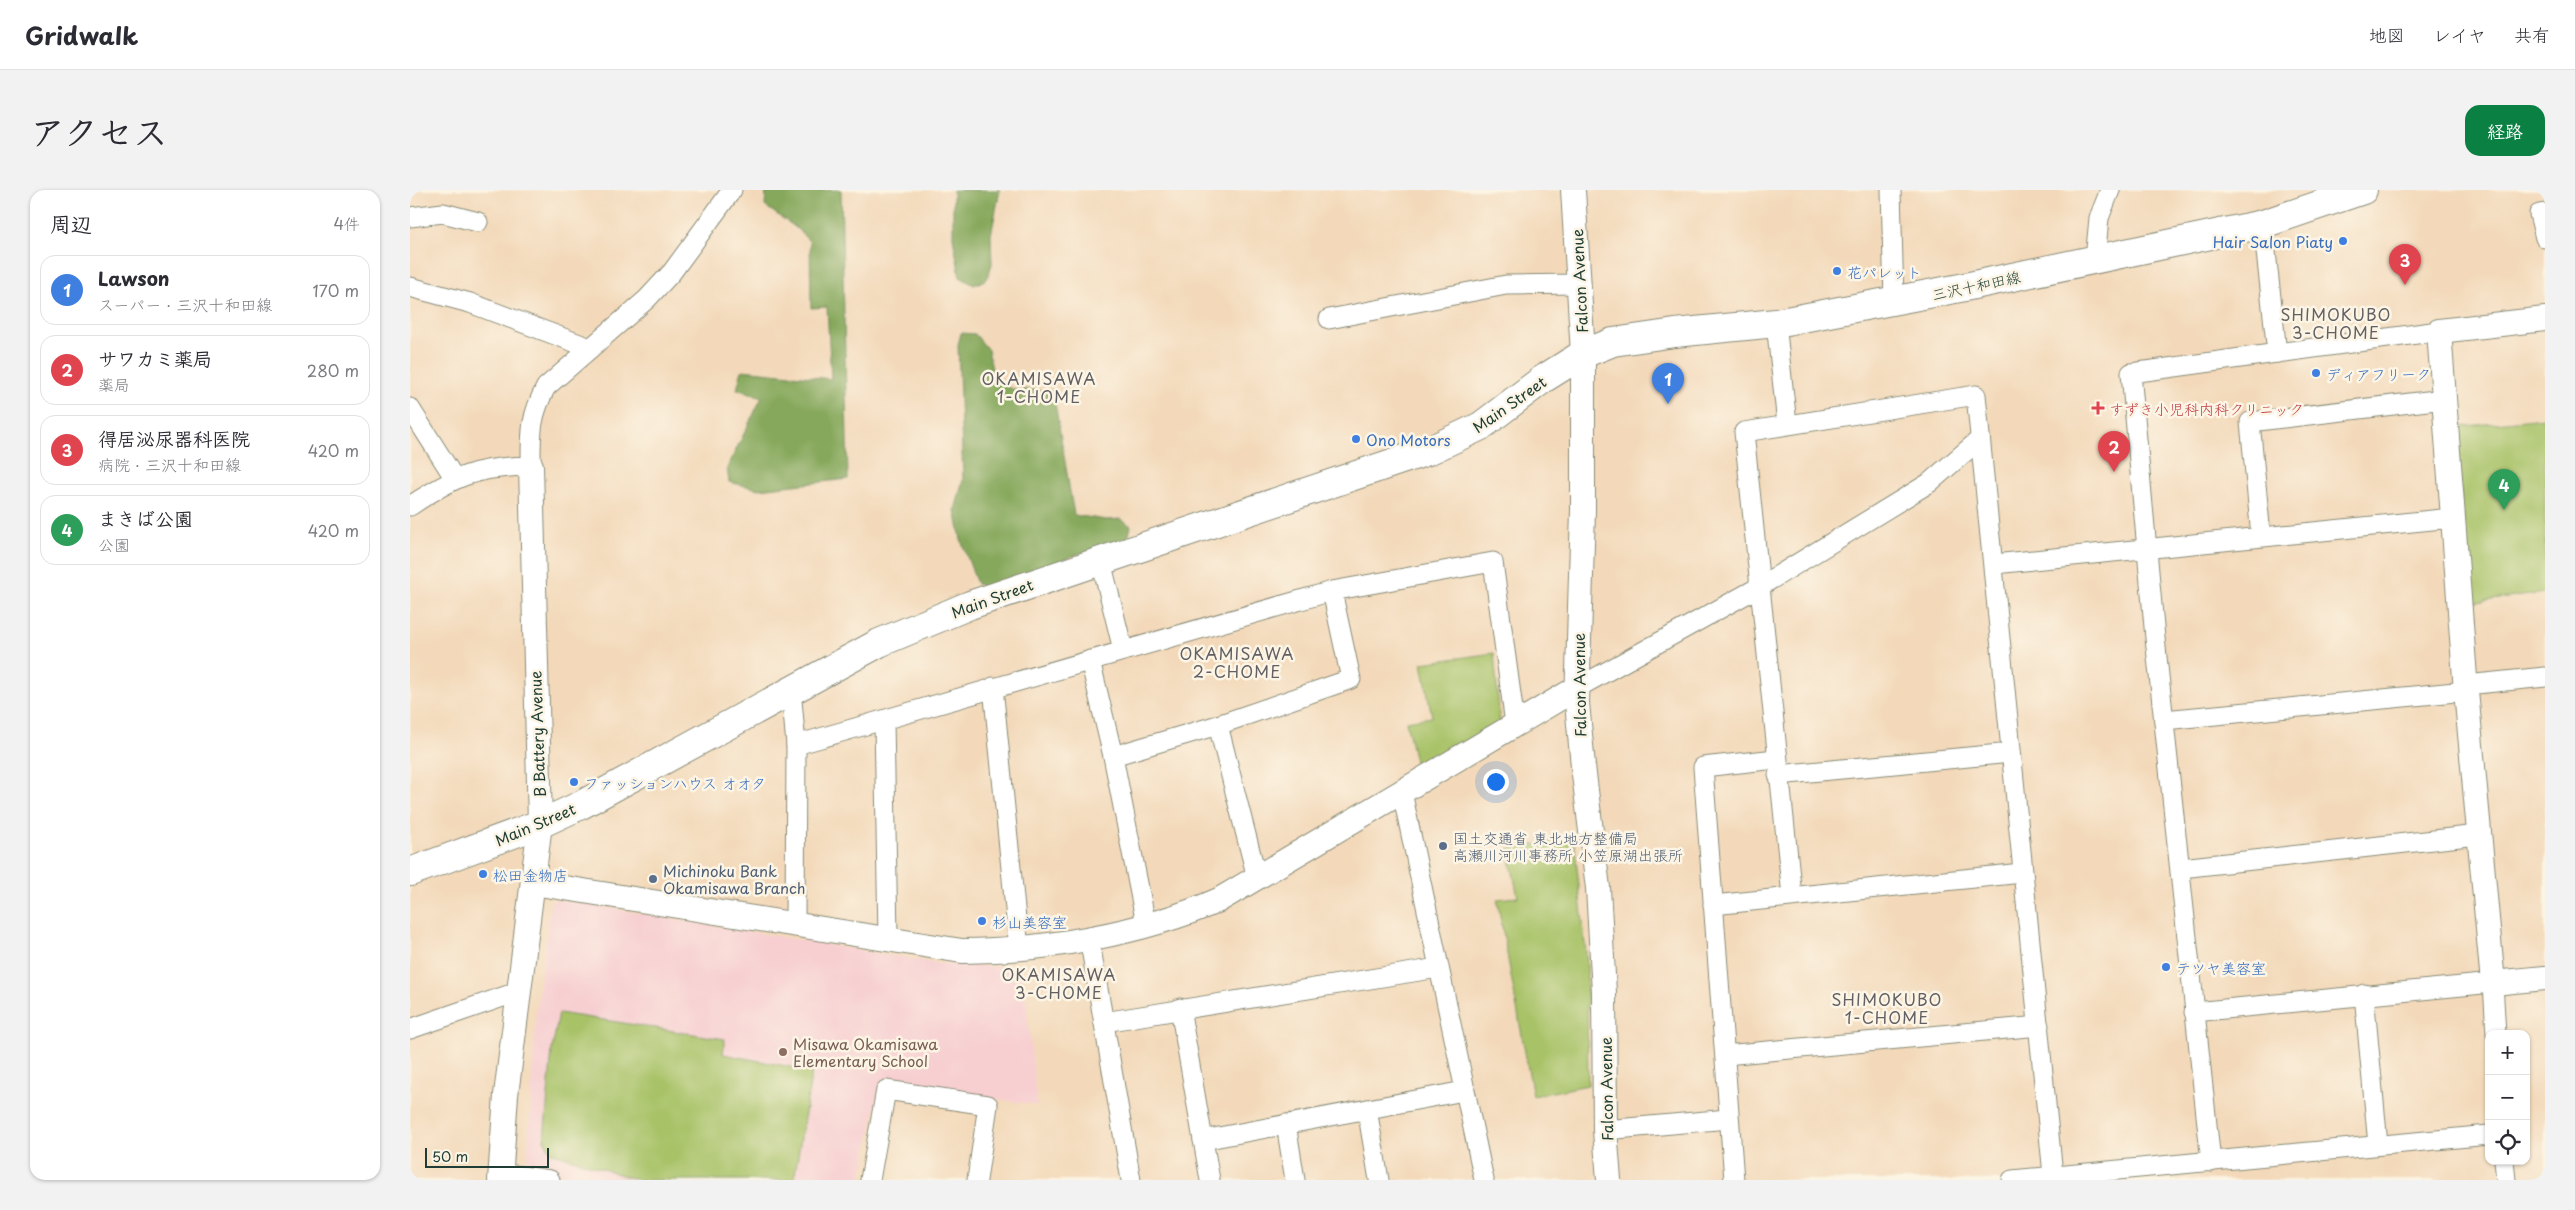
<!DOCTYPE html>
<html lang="ja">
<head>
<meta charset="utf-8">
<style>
	:root { --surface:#fff; --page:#f2f2f3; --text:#2b2b33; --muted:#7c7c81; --line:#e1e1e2; --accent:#0b8043 }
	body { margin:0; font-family:"Playpen Sans","Klee One",sans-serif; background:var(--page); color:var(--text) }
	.controls { position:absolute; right:15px; bottom:15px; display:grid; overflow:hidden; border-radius:10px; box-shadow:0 1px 4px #0004 }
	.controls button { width:45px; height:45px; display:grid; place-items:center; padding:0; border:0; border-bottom:1px solid var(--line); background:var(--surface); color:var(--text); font:25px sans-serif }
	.scale { position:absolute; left:15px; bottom:12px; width:124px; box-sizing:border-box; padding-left:5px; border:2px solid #1f3d34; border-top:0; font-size:14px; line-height:18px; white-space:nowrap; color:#1f3d34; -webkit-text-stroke:4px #fcf5e5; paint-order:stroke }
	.you { position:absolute; left:1085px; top:591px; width:18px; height:18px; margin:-12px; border:4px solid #fff; border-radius:50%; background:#1a73e8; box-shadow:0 0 0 8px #1a73e833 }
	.badge { display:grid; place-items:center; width:32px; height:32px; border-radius:50%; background:var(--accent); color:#fff; font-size:16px; font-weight:700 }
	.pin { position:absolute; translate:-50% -41px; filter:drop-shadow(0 1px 2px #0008) }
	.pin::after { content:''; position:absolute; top:26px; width:18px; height:15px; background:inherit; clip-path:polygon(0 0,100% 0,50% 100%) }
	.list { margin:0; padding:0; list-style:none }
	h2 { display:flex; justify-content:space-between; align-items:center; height:65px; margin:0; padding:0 20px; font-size:21px }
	h2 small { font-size:16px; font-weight:400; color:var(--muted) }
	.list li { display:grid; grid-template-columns:32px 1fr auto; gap:15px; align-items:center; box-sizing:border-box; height:70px; margin:0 10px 10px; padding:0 10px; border:1px solid var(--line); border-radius:15px }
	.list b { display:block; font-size:19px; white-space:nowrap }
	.list p { margin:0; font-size:16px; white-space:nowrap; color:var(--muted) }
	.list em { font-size:16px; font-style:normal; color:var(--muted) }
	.icon { flex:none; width:28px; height:28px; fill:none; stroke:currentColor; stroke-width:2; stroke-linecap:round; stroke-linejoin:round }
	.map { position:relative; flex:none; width:2135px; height:990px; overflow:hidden; border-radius:15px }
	header { display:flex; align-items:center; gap:30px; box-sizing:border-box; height:70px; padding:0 25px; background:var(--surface); border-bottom:1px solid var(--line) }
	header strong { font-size:24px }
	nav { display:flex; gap:28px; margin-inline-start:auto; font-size:18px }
	.intro { display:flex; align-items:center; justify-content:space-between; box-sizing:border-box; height:120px; padding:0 30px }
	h1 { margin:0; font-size:35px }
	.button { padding:12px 22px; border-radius:15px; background:var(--accent); color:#fff; font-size:18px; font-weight:700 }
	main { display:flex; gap:30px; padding:0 30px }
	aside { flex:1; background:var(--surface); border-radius:15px; box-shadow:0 1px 4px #0004 }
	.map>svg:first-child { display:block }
</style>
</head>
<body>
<header>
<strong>Gridwalk</strong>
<nav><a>地図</a><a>レイヤ</a><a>共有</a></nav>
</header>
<div class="intro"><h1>アクセス</h1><a class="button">経路</a></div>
<main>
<aside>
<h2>周辺<small>4件</small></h2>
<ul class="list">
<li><span class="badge" style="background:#3f7fe0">1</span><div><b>Lawson</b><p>スーパー · 三沢十和田線</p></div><em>170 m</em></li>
<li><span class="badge" style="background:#e0444e">2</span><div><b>サワカミ薬局</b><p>薬局</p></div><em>280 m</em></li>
<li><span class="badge" style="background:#e0444e">3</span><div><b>得居泌尿器科医院</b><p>病院 · 三沢十和田線</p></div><em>420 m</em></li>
<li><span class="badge" style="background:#2e9e5b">4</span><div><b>まきば公園</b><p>公園</p></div><em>420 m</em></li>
</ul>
</aside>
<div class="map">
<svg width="2135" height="990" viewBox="0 0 2135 990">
	<rect width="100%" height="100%" fill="#fcf5e5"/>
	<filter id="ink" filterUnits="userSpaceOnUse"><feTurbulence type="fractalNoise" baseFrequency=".02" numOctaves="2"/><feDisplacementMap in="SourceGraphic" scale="10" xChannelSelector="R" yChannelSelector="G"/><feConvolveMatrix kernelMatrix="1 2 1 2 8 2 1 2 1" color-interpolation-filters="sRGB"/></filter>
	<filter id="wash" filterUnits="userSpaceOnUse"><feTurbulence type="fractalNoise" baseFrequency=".0096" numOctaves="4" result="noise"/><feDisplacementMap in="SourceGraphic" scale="20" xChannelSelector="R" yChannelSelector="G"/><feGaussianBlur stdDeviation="1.12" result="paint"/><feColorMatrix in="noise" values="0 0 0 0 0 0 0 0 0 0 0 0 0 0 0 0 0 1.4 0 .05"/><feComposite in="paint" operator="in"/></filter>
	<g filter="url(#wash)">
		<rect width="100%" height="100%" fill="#f3d9ba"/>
		<polygon fill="#f7cfd1" points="147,709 525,773 607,778 613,784 627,915 470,893 451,990 174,990 117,973 126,823 141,711"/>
		<g fill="#a8c268" stroke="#64804e">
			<polygon points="2135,228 2135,403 2059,413 2046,237"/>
			<polygon points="1084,463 1090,532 1007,580 996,531 1022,527 1012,473"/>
			<polygon points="1164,648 1177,773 1178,895 1123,906 1087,709 1108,707 1098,659"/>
			<polygon points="149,823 315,849 313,864 402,881 384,990 227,990 141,962 134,950 142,859"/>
		</g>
		<g fill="#86a85c" stroke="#527248">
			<polygon points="356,0 431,0 438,289 349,299 319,292 317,278 352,207 327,199 332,180 421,189 417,117 401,118 400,52 385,37 355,16"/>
			<polygon points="543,0 590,0 581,45 582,74 577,89 564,95 550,87 543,47"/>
			<polygon points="551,143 565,144 578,160 584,189 602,199 643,201 664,325 696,330 711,329 721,336 718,349 692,356 575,397 567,394 551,350 545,320 553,290 548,155"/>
		</g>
	</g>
	<g filter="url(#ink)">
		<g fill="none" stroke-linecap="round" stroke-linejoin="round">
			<g stroke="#898b77" stroke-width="21">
				<g id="minor">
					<polyline points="1481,0 1484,111"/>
					<polyline points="2135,23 2129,24 2135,48"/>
					<polyline points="0,27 33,23 68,32"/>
					<polyline points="1853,34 1867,163"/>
					<polyline points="1685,70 1689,28 1700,0"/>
					<polyline points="0,97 60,113 180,158"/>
					<polyline points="919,129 1096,95 1170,94"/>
					<polyline points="1366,133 1377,234"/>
					<polyline points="0,218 45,289"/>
					<path d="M0 316C45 286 66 277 121 276 121 243 120 227 136 197L237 109 262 82 322 0"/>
					<polyline points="1851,346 1840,232 2034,209"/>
					<polyline points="691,371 713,460"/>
					<polyline points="1584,374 2042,328"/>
					<polyline points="680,470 703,566 736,734"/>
					<polyline points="2056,495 2135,487"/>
					<polyline points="583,497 609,759"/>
					<polyline points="1167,498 1349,397 1519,293 1569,250"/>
					<polyline points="381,499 386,555 385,733"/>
					<polyline points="1754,530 2056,501"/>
					<polyline points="474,531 478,747"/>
					<polyline points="808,535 847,688"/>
					<polyline points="386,555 922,401 1083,372 1105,534"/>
					<polyline points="703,566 808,535 941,489 922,401"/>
					<polyline points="1368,585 1601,563"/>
					<polyline points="992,602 1074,990"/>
					<polyline points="1771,678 2068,645"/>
					<polyline points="1382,706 1334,242 1566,205 1643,985"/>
					<polyline points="1303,715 1612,683"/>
					<polyline points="679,747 721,990"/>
					<polyline points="1954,804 1968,955"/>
					<polyline points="770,818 800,990"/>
					<polyline points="1784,822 2083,793 2086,844"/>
					<polyline points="694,832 1028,778"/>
					<polyline points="0,839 110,801"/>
					<polyline points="1315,865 1629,836"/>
					<polyline points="957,919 969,990"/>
					<polyline points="876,934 885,990"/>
					<polyline points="1195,940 1318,929"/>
					<polyline points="793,950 1054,901"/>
					<polyline points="2094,971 2096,990"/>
					<polyline points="1801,972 1745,448 1721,183 2029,141"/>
					<polyline points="89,990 104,985 140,990"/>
					<polyline points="460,990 476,900 578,915 567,990"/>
					<polyline points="1324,990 1293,577 1366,569"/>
					<polyline points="1602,990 2079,945"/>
				</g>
			</g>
			<g stroke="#898b77" stroke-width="26">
				<g id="tertiary">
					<polyline points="1163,0 1173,164 1173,321 1167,513 1173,576 1188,698 1194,802 1195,940 1199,990"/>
					<polyline points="2135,129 2029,141 2056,501 2083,793 2135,788"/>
					<path d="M123 693 552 761C633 761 734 743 809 710L1167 498"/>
					<polyline points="90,990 96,905 130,634 121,276"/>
				</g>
			</g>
			<g stroke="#898b77" stroke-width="30">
				<polyline id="primary" points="0,682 130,634 171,615 469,453 560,415 1018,261 1071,236 1133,189 1173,164 1203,152 1265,143 1366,133 1550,98 1853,34 1953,0"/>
			</g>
			<use href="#minor" stroke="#fff" stroke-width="19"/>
			<use href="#tertiary" stroke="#fff" stroke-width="24"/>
			<use href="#primary" stroke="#fff" stroke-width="28"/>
		</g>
	</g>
	<g fill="#3f7fe0" stroke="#fcf5e5" stroke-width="2">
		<circle cx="1933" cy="51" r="5"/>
		<circle cx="1427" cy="81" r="5"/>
		<circle cx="1906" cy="183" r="5"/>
		<circle cx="946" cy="249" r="5"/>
		<circle cx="164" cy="592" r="5"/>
		<circle cx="73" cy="684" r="5"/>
		<circle cx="572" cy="731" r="5"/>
		<circle cx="1756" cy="777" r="5"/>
	</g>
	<path fill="#e0444e" stroke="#fcf5e5" stroke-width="2" d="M1685.5 210.5h5v5h5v5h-5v5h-5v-5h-5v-5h5z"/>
	<g fill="#5c6f8a" stroke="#fcf5e5" stroke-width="2">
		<circle cx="1033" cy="656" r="5"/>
		<circle cx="243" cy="689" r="5"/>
	</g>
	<circle fill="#8d6e63" stroke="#fcf5e5" stroke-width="2" cx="373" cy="862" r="5"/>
	<g text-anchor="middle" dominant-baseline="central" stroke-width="5" stroke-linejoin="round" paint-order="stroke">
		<g font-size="15" fill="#366cbe" stroke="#fcf5e5" text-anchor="start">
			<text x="1923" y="51" text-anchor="end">Hair Salon Piaty</text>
			<text x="1437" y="81">花パレット</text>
			<text x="1916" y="183">ディアフリーク</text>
			<text x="956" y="249">Ono Motors</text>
			<text x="174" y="592">ファッションハウス オオタ</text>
			<text x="83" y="684">松田金物店</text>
			<text x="582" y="731">杉山美容室</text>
			<text x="1766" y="777">テツヤ美容室</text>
		</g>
		<g font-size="15" fill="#1f3d34" stroke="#fcf5e5">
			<text transform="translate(1169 91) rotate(-93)">Falcon Avenue</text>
			<text transform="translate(1566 95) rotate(-12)">三沢十和田線</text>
			<text transform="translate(1099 214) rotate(-35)">Main Street</text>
			<text transform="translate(582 408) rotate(-20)">Main Street</text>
			<text transform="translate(1169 495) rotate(-91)">Falcon Avenue</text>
			<text transform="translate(127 544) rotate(-92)">B Battery Avenue</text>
			<text transform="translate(125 634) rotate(-23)">Main Street</text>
			<text transform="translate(1196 899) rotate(-91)">Falcon Avenue</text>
		</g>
		<g font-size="15" fill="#be3a42" stroke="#fcf5e5" text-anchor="start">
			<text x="1699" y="218">すずき小児科内科クリニック</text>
		</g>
		<g font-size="15" fill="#4e5e75" stroke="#fcf5e5" text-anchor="start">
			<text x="1043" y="647">国土交通省 東北地方整備局<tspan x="1043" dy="17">高瀬川河川事務所 小笠原湖出張所</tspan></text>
			<text x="253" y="680">Michinoku Bank<tspan x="253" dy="17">Okamisawa Branch</tspan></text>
		</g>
		<g font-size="15" fill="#785e54" stroke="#fcf5e5" text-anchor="start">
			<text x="383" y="853">Misawa Okamisawa<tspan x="383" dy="17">Elementary School</tspan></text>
		</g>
		<g font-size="16" letter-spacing="1" fill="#636063" stroke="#fcf5e5">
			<text x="1926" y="124">SHIMOKUBO<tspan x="1926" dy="18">3-CHOME</tspan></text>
			<text x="629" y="188">OKAMISAWA<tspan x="629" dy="18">1-CHOME</tspan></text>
			<text x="827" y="463">OKAMISAWA<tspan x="827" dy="18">2-CHOME</tspan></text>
			<text x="649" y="784">OKAMISAWA<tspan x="649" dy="18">3-CHOME</tspan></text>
			<text x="1477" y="809">SHIMOKUBO<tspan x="1477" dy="18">1-CHOME</tspan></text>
		</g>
	</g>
</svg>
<div class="controls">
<button>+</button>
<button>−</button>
<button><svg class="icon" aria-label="locate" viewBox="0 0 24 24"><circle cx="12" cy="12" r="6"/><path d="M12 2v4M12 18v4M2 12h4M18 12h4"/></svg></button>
</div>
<div class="scale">50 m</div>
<div class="you"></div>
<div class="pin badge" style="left:1258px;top:214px;background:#3f7fe0">1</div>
<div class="pin badge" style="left:1704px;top:282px;background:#e0444e">2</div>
<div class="pin badge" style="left:1995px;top:95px;background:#e0444e">3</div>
<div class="pin badge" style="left:2094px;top:320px;background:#2e9e5b">4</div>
</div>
</main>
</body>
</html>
